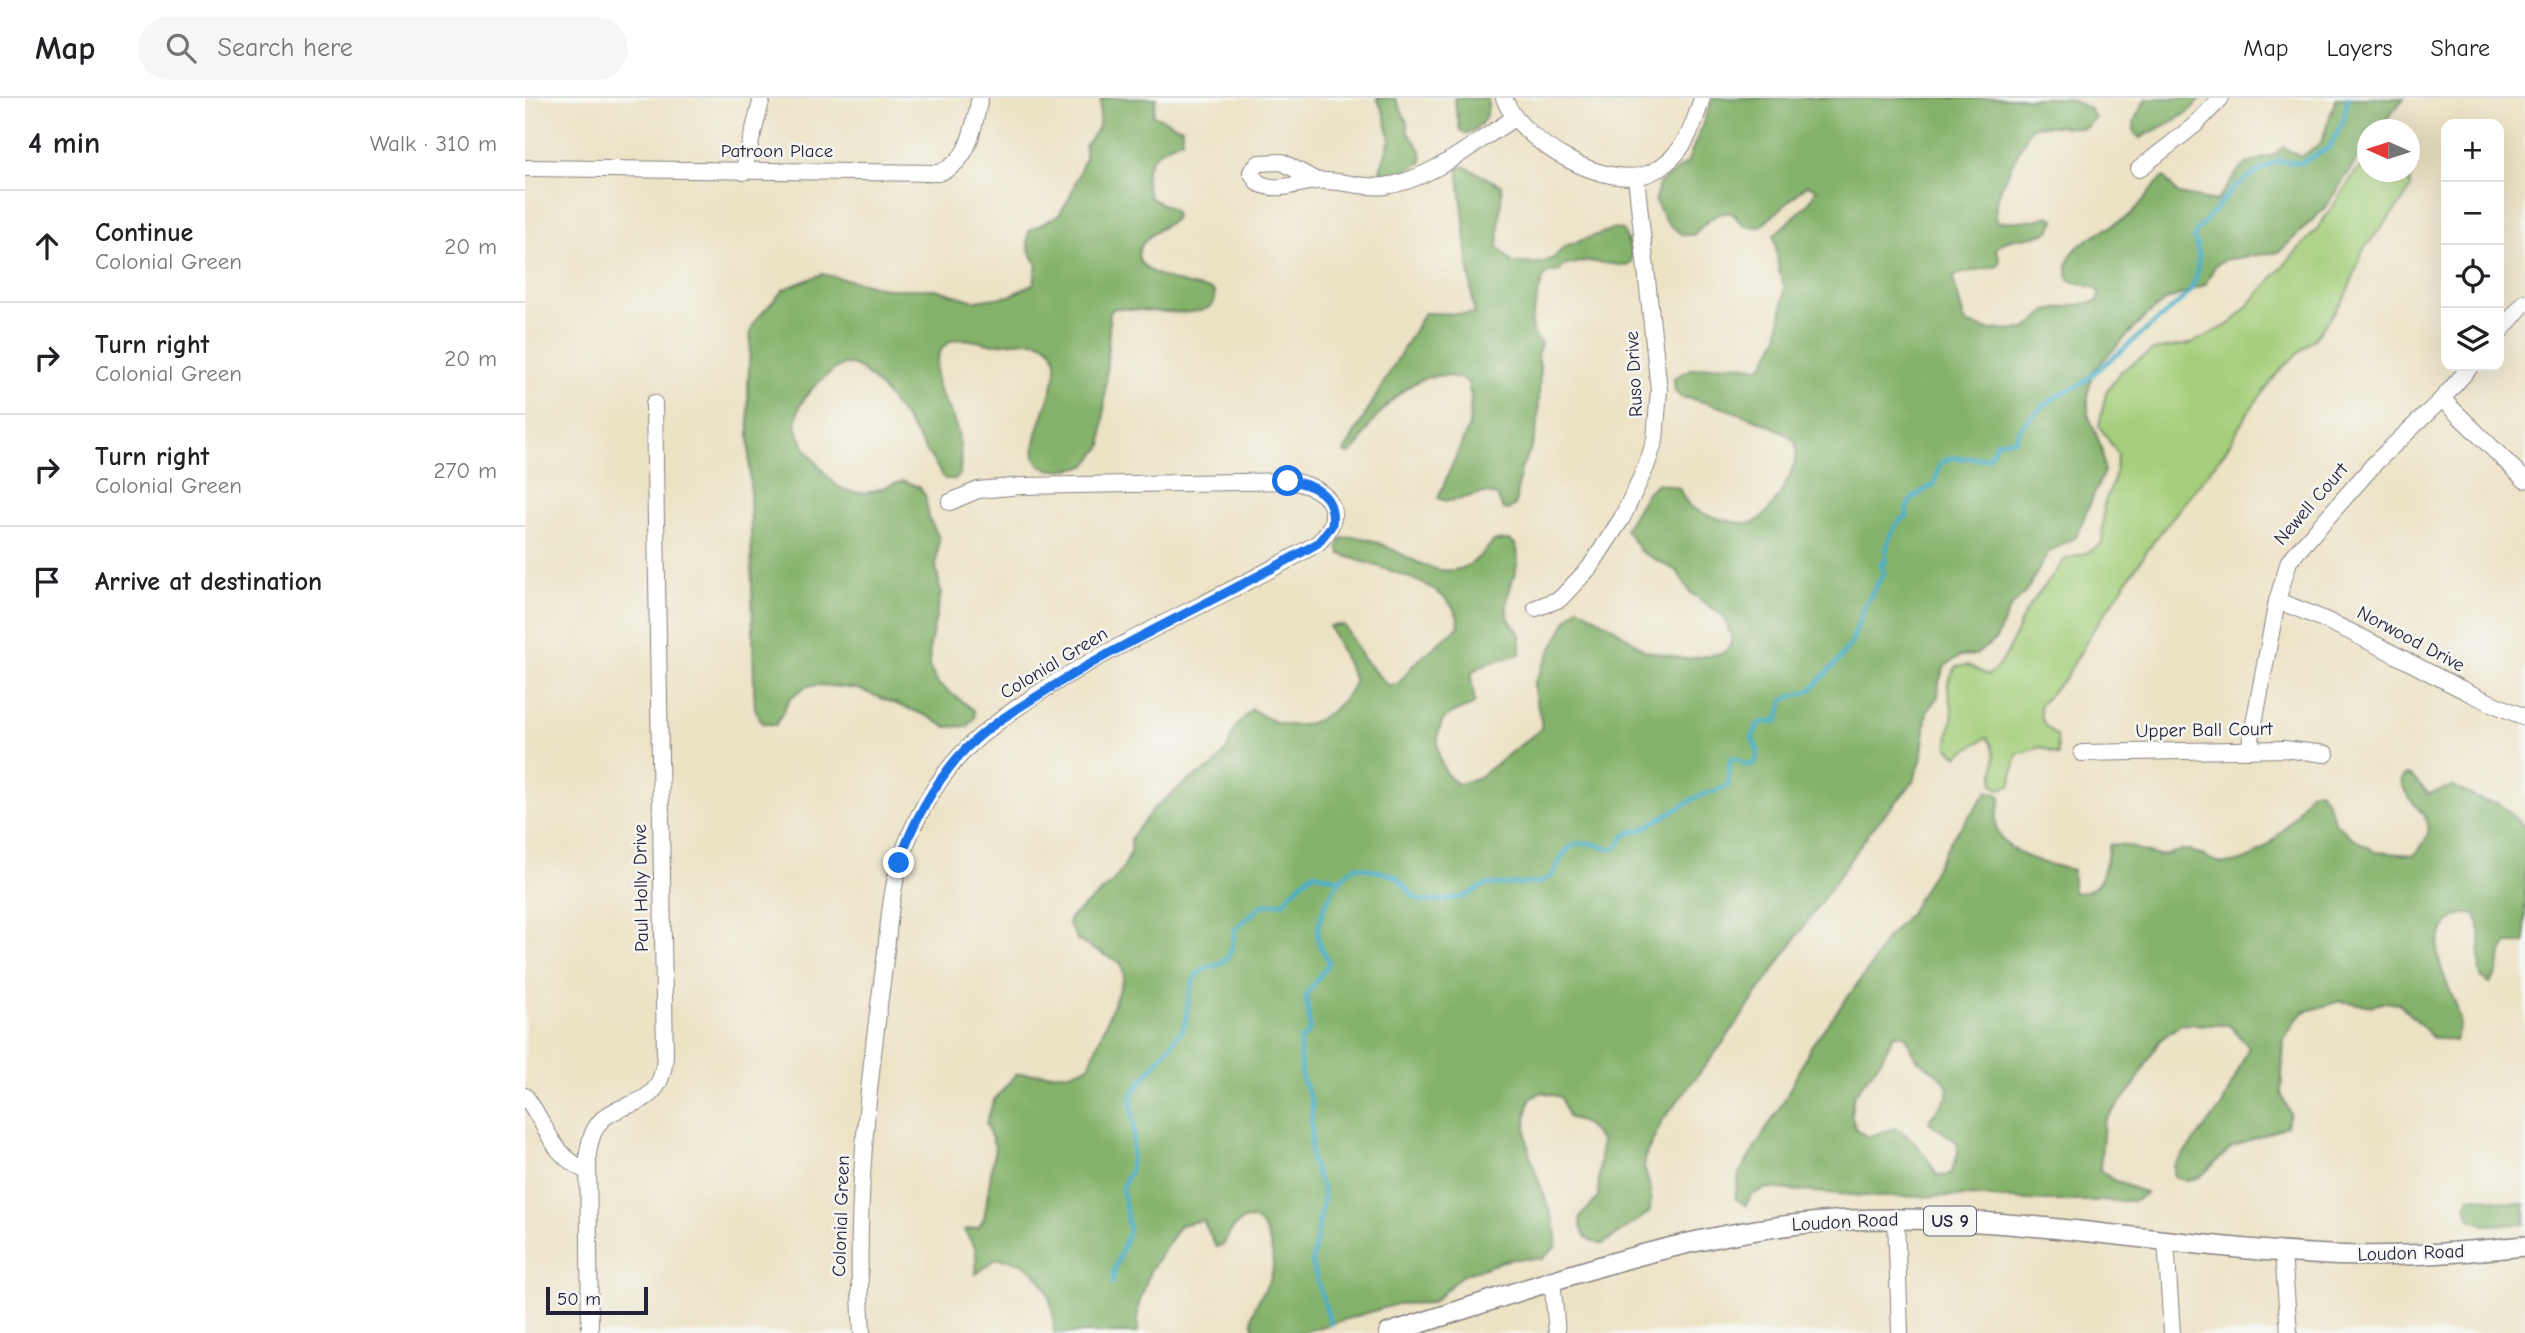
<!DOCTYPE html>
<html lang="en">
<head>
<meta charset="utf-8">
<style>
	:root { --surface:#fff; --page:#f6f6f6; --text:#202124; --muted:#757577; --line:#e0e0e0 }
	body { margin:0; font-family:"Comic Neue",sans-serif; background:var(--page); color:var(--text) }
	.controls { position:absolute; right:21px; top:21px; display:grid; overflow:hidden; border-radius:14px; box-shadow:0 7px 28px #0002 }
	.controls button { width:63px; height:63px; display:grid; place-items:center; padding:0; border:0; border-bottom:2px solid var(--line); background:var(--surface); color:var(--text); font:35px sans-serif }
	.compass { position:absolute; left:1832px; top:21px; width:63px; height:63px; border-radius:50%; background:var(--surface); box-shadow:0 7px 28px #0002; rotate:273deg }
	.scale { position:absolute; left:21px; bottom:18px; width:102px; box-sizing:border-box; padding-left:7px; border:4px solid #22223b; border-top:0; font-size:19px; line-height:24px; white-space:nowrap; color:#22223b; -webkit-text-stroke:5px #f6f6f2; paint-order:stroke }
	.stop { position:absolute; width:21px; height:21px; margin:-16px; border:5px solid #1a73e8; border-radius:50%; background:#fff }
	.stop.end { background:#1a73e8; border-color:#fff; box-shadow:0 2px 7px #0008 }
	.list { margin:0; padding:0; list-style:none }
	h2 { display:flex; justify-content:space-between; align-items:center; height:91px; margin:0; padding:0 28px; font-size:30px }
	h2 small { font-size:23px; font-weight:400; color:var(--muted) }
	.list li { display:grid; grid-template-columns:46px 1fr auto; gap:21px; align-items:center; box-sizing:border-box; height:112px; padding:0 28px; border-top:2px solid var(--line) }
	.list b { display:block; font-size:26px; white-space:nowrap }
	.list p { margin:0; font-size:23px; white-space:nowrap; color:var(--muted) }
	.list em { font-size:23px; font-style:normal; color:var(--muted) }
	.icon { flex:none; width:38px; height:38px; fill:none; stroke:currentColor; stroke-width:2; stroke-linecap:round; stroke-linejoin:round }
	.map { position:relative; flex:none; width:2000px; height:1235px; overflow:hidden }
	header { display:flex; align-items:center; gap:42px; box-sizing:border-box; height:98px; padding:0 35px; background:var(--surface); border-bottom:2px solid var(--line) }
	header strong { font-size:33px }
	nav { display:flex; gap:38px; margin-inline-start:auto; font-size:24px }
	.search { width:490px; height:63px; background:var(--page); display:flex; align-items:center; gap:18px; box-sizing:border-box; padding:0 24px; border-radius:38px; color:var(--muted); font-size:26px }
	main { display:flex }
	aside { flex:1; background:var(--surface) }
	.map>svg:first-child { display:block }
</style>
</head>
<body>
<header>
<strong>Map</strong>
<div class="search"><svg class="icon" aria-label="search" viewBox="0 0 24 24"><circle cx="10" cy="10" r="6"/><path d="M15 15l6 6"/></svg>Search here</div>
<nav><a>Map</a><a>Layers</a><a>Share</a></nav>
</header>
<main>
<aside>
<h2>4 min<small>Walk · 310 m</small></h2>
<ul class="list">
<li><svg class="icon" aria-label="ahead" viewBox="0 0 24 24"><path d="M12 20V5M6 11l6-6 6 6"/></svg><div><b>Continue</b><p>Colonial Green</p></div><em>20 m</em></li>
<li><svg class="icon" aria-label="right" viewBox="0 0 24 24"><path d="M7 20v-9h11M14 6l5 5-5 5"/></svg><div><b>Turn right</b><p>Colonial Green</p></div><em>20 m</em></li>
<li><svg class="icon" aria-label="right" viewBox="0 0 24 24"><path d="M7 20v-9h11M14 6l5 5-5 5"/></svg><div><b>Turn right</b><p>Colonial Green</p></div><em>270 m</em></li>
<li><svg class="icon" aria-label="arrive" viewBox="0 0 24 24"><path d="M6 21V4h12l-3 4 3 4H6"/></svg><div><b>Arrive at destination</b></div></li>
</ul>
</aside>
<div class="map">
<svg width="2000" height="1235" viewBox="0 0 2000 1235">
	<rect width="100%" height="100%" fill="#f6f6f2"/>
	<filter id="ink" filterUnits="userSpaceOnUse"><feTurbulence type="fractalNoise" baseFrequency=".0143" numOctaves="2"/><feDisplacementMap in="SourceGraphic" scale="14" xChannelSelector="R" yChannelSelector="G"/><feConvolveMatrix kernelMatrix="1 2 1 2 8 2 1 2 1" color-interpolation-filters="sRGB"/></filter>
	<filter id="wash" filterUnits="userSpaceOnUse"><feTurbulence type="fractalNoise" baseFrequency=".00686" numOctaves="4" result="noise"/><feDisplacementMap in="SourceGraphic" scale="28" xChannelSelector="R" yChannelSelector="G"/><feGaussianBlur stdDeviation="1.57" result="paint"/><feColorMatrix in="noise" values="0 0 0 0 0 0 0 0 0 0 0 0 0 0 0 0 0 1.4 0 .05"/><feComposite in="paint" operator="in"/></filter>
	<g filter="url(#wash)">
		<rect width="100%" height="100%" fill="#ece2c4"/>
		<path fill="#a5cf7b" stroke="#64785b" stroke-width="2" d="M1842 67V74H1883L1886 90 1877 104 1838 152 1821 198 1791 239 1756 271 1721 317 1701 352 1629 443 1567 534 1541 579 1515 607C1514 622 1520 629 1532 638L1533 657 1517 649 1492 656 1485 688 1473 691 1468 686C1469 668 1473 655 1462 639L1432 658 1423 650C1422 639 1425 633 1427 622 1431 599 1413 594 1431 569L1442 567 1463 577C1485 563 1489 533 1502 512 1513 494 1528 480 1539 462L1566 453 1577 445 1579 406 1589 382 1593 356 1574 328 1581 295 1595 274 1628 252 1665 246 1707 225 1792 131 1832 72Z"/>
		<g fill="#84b26b" stroke="#536a53" stroke-width="2" fill-rule="evenodd">
			<path d="M576 0H631L628 17 657 30V42C628 52 613 69 625 100L647 111 651 116 649 122C570 165 640 183 687 192L690 194 689 205C677 223 611 210 589 210L585 215 577 348 561 368C551 369 539 373 529 372 472 368 561 267 520 246 506 239 483 246 467 246 456 245 447 241 436 241 419 243 413 252 411 269 409 292 421 304 429 323 436 341 436 357 435 376L430 381H420C404 359 346 257 317 267 297 279 267 303 272 330 274 344 286 357 294 368 304 380 311 391 328 394 349 398 359 387 379 383L394 389 400 397 404 420 414 440 411 468 416 496 405 546 404 569 413 586 449 612 450 619 443 628 421 629 402 618 333 591 297 587 282 588 265 600 251 627 237 625 230 610 229 588 223 288 226 233 230 223 259 191 297 176 364 191H410L450 203 485 198 509 185 512 166C505 154 500 149 504 133L534 117 544 101 560 60V48L574 28Z"/>
			<path d="M852 0H870L882 24 883 34 896 52 897 64C886 71 866 82 855 72L865 42 860 18Z"/>
			<path d="M929 0H963C964 18 958 28 942 36L935 32Z"/>
			<path d="M1188 0H1541L1564 10 1570 20 1560 30 1512 27 1505 30C1497 53 1461 102 1473 124L1511 122 1524 118 1530 122 1525 132C1510 143 1481 136 1471 151L1475 161 1473 168 1434 176 1428 180 1439 221 1443 226 1465 232 1501 231 1522 213 1573 203 1575 195 1571 190 1544 182C1530 146 1587 132 1606 116 1618 105 1626 89 1639 79L1653 96 1692 103 1714 72 1723 65 1749 57 1758 49 1776 59 1796 45 1811 0H1879L1854 31 1842 32V46L1799 111 1754 154 1699 162 1690 168 1680 187 1642 202 1622 217 1568 273 1563 294V316L1577 351 1579 373 1551 439 1523 455 1501 494 1485 510 1471 541 1450 557 1435 558 1420 568 1414 584 1413 599 1402 613 1396 663 1387 686 1346 732 1198 945 1137 1023 1121 1056 1119 1069 1126 1093 1125 1114 1078 1146C1062 1144 1055 1137 1055 1119L1073 1100 1076 1043 1062 1027 1043 1019 1036 999 1017 994 1006 1000C988 1047 1023 1093 1032 1137L1031 1148 1017 1161H985L936 1178 907 1205 872 1206 775 1235H732C715 1210 750 1191 748 1165 746 1125 721 1099 698 1147L691 1149 678 1122 655 1127 625 1173 613 1209V1235H529C529 1197 515 1159 471 1161L451 1176V1151L439 1132 453 1130 459 1121 470 1049 461 1025 469 1002 491 976 545 975 564 968 599 879 596 865 553 843 543 825 545 820 588 784 598 770 606 754V740L628 711 661 684 689 668 703 650 709 631 727 611C736 617 747 624 758 626 789 633 817 610 830 583L804 528 819 527 838 561 862 587 873 586 888 567 934 528C933 484 850 470 816 456L813 450 816 441C858 427 903 493 945 466 955 460 961 451 969 443L985 442 991 447C999 472 976 495 983 518 985 525 991 530 995 536V556L963 565 948 573C943 584 951 594 949 606 939 613 926 612 919 621 906 639 914 680 935 686L954 679 1016 631C1019 620 1007 600 1009 585L1042 522 1053 509 1089 530 1121 553 1161 561 1198 555 1205 548 1207 538 1198 518 1166 495 1152 473 1116 454 1100 431 1123 393 1133 385 1154 390C1157 396 1160 404 1165 408 1176 417 1219 430 1232 423 1248 414 1279 361 1270 344 1261 328 1175 301 1156 299L1150 294 1149 280 1166 271 1204 266 1232 269 1238 267 1253 240 1260 190 1254 173 1249 137 1283 106 1292 91 1282 87 1235 129 1219 128 1207 115C1188 113 1181 126 1168 137H1158L1142 125 1130 103 1134 85 1162 65Z"/>
			<polygon points="1621,0 1677,0 1661,16 1615,40 1609,34 1609,23"/>
			<path d="M933 68 941 69 977 88 973 149 987 165H1017L1029 160 1040 148 1088 131 1098 132 1107 155 1106 165 1102 168 1062 163 1037 168 1035 173C1030 174 1023 174 1019 178 1017 180 1006 224 1006 227 1007 236 1011 239 1016 246L1012 257 1015 267 1013 325 1007 349 996 370 990 407 983 412 978 411 972 398C953 388 932 410 913 400L944 328 946 300 943 284C903 264 874 293 850 321 839 333 838 347 824 356L819 354 899 215 949 216Z"/>
			<path d="M1880 677 1886 678 1904 696 1928 688 1958 703 1974 705 2000 729V845H1983C1971 858 1977 873 1965 885L1956 879C1950 854 1961 842 1951 817 1936 814 1932 816 1922 827 1897 855 1930 892 1935 922 1936 928 1932 936 1930 943L1908 939 1875 906 1860 904 1847 908 1815 903 1779 914 1770 923 1759 942 1756 995 1765 1015 1761 1028 1706 1050 1675 1079 1661 1083 1649 1078V1068L1697 1008 1724 949 1704 927 1656 926 1634 943 1610 986 1579 1024 1575 1072 1588 1082 1621 1095 1611 1103H1520L1443 1098 1351 1099 1242 1090 1226 1097 1221 1107 1210 1100 1214 1076 1261 999 1286 948 1346 868 1360 842 1385 815 1426 742 1463 693 1476 698C1476 706 1472 713 1471 720 1468 755 1523 767 1548 772V794C1577 799 1581 769 1584 747 1600 743 1615 754 1631 757 1642 760 1651 751 1662 752 1673 753 1685 763 1697 765 1736 769 1768 722 1785 694L1794 692 1801 701 1811 726 1824 737 1850 754 1889 757C1926 718 1881 714 1876 681ZM1369 936C1387 935 1381 945 1389 957 1397 969 1421 976 1423 991 1425 1004 1408 1012 1404 1024L1433 1045V1055L1426 1075 1420 1078 1412 1077C1401 1057 1391 1041 1370 1030L1342 1039 1331 1031 1326 1016 1329 997 1356 962Z"/>
			<path d="M1945 1099C1964 1098 1981 1107 2000 1106V1126L1960 1127 1945 1121 1941 1108Z"/>
		</g>
		<g fill="none" stroke-linecap="round" stroke-linejoin="round">
			<g stroke="#49aec8" stroke-width="4.5">
				<path d="M588 1185 589 1173 604 1132 597 1089 605 1073 609 1033 606 997 658 931C667 908 658 869 692 868 712 855 705 848 710 831L737 807 760 804C766 793 777 784 788 775L815 781"/>
				<path d="M806 1226 787 1166 798 1102V1092L786 1062 787 1005 777 980 775 960V942L782 937 785 929 781 897 804 865C802 857 796 853 794 845 787 823 812 777 832 768L871 778 890 800 902 804 938 799 961 787 1014 785 1027 778C1036 760 1042 740 1069 746 1078 748 1082 753 1091 751L1101 736 1118 731 1172 699 1203 688 1205 661 1211 660 1223 668 1231 664 1233 654 1227 640 1234 625 1253 623 1258 602 1286 592 1314 562 1327 544 1340 507 1359 475 1356 466 1361 463C1359 448 1369 424 1382 418 1379 401 1397 394 1409 387L1415 366 1425 360H1463L1472 344 1491 341C1492 325 1538 291 1554 288L1651 207 1665 194 1671 180 1674 156 1669 140 1671 134 1706 93 1728 76 1753 63 1776 65 1804 50 1818 24 1823 0"/>
			</g>
		</g>
	</g>
	<g filter="url(#ink)">
		<g fill="none" stroke-linecap="round" stroke-linejoin="round">
			<g stroke="#878280" stroke-width="18">
				<g id="minor">
					<path d="M979 0C994 43 1083 95 1127 74 1158 59 1168 30 1177 0"/>
					<path d="M0 70 413 75C446 65 448 28 455 0"/>
					<polyline points="1614,71 1670,27 1696,0"/>
					<polyline points="218,74 237,0"/>
					<path d="M792 83 757 64 734 65 726 74 733 85C754 95 770 85 791 83 814 81 837 91 860 88 906 82 950 44 988 21"/>
					<polyline points="1974,235 2000,204"/>
					<polyline points="1917,301 2000,382"/>
					<path d="M1752 503C1840 533 1913 586 2000 619"/>
					<polyline points="1011,510 1035,501 1065,469 1097,420 1121,369 1130,342 1134,292 1111,79"/>
					<polyline points="1724,652 1752,503 1764,463 1851,364 1917,301 1946,268"/>
					<polyline points="1557,655 1759,651 1801,656"/>
					<path d="M0 998C25 1031 23 1054 63 1074"/>
					<polyline points="1371,1121 1375,1235"/>
					<polyline points="1641,1143 1647,1235"/>
					<polyline points="1758,1155 1764,1235"/>
					<polyline points="1027,1181 1032,1235"/>
					<path d="M65 1235 63 1055C72 985 135 1031 140 958L129 305"/>
					<path d="M337 1235C329 1116 342 995 358 877 364 836 364 792 379 752 394 710 420 668 454 639 554 555 682 511 793 445 826 413 800 387 763 383L497 388 453 392 425 404"/>
				</g>
			</g>
			<g stroke="#878280" stroke-width="22">
				<path id="major" d="M864 1235C1016 1188 1163 1130 1324 1122 1478 1115 1632 1147 1786 1156 1857 1161 1929 1155 2000 1148"/>
			</g>
			<use href="#minor" stroke="#fff" stroke-width="16"/>
			<use href="#major" stroke="#fff" stroke-width="19"/>
		</g>
	</g>
	<g fill="none" stroke-linecap="round" stroke-linejoin="round" filter="url(#ink)">
		<path stroke="#1a73e8" stroke-width="9" d="M374 765C387 726 407 690 433 659 458 631 491 611 522 592 609 537 704 497 793 445L807 427C811 397 790 386 763 383"/>
	</g>
	<g text-anchor="middle" dominant-baseline="central" stroke-width="5" stroke-linejoin="round" paint-order="stroke">
		<rect fill="#f6f6f2" stroke="#626272" stroke-width="2" x="1399" y="1108.5" width="52" height="29" rx="5"/>
		<g font-size="18" font-weight="bold" fill="#22223b">
			<text x="1425" y="1123">US 9</text>
		</g>
		<g font-size="19" fill="#22223b" stroke="#f6f6f2">
			<text x="252" y="53">Patroon Place</text>
			<text transform="translate(1109 276) rotate(-93)">Ruso Drive</text>
			<text transform="translate(1786 406) rotate(-49)">Newell Court</text>
			<text transform="translate(1886 541) rotate(28)">Norwood Drive</text>
			<text transform="translate(529 565) rotate(-31)">Colonial Green</text>
			<text transform="translate(1679 632) rotate(-1)">Upper Ball Court</text>
			<text transform="translate(116 790) rotate(-91)">Paul Holly Drive</text>
			<text transform="translate(316 1118) rotate(-88)">Colonial Green</text>
			<text transform="translate(1320 1124) rotate(-3)">Loudon Road</text>
			<text transform="translate(1886 1155) rotate(-2)">Loudon Road</text>
		</g>
	</g>
</svg>
<div class="controls">
<button>+</button>
<button>−</button>
<button><svg class="icon" aria-label="locate" viewBox="0 0 24 24"><circle cx="12" cy="12" r="6"/><path d="M12 2v4M12 18v4M2 12h4M18 12h4"/></svg></button>
<button><svg class="icon" aria-label="layers" viewBox="0 0 24 24"><path d="M12 4l9 5-9 5-9-5zM3 14l9 5 9-5"/></svg></button>
</div>
<svg class="compass" viewBox="-18 -18 36 36"><path d="M0-13l5 13h-10z" fill="#e53935"/><path d="M0 13l5-13h-10z" fill="#757577"/></svg>
<div class="scale">50 m</div>
<div class="stop" style="left:763px;top:383px"></div>
<div class="stop end" style="left:374px;top:765px"></div>
</div>
</main>
</body>
</html>
